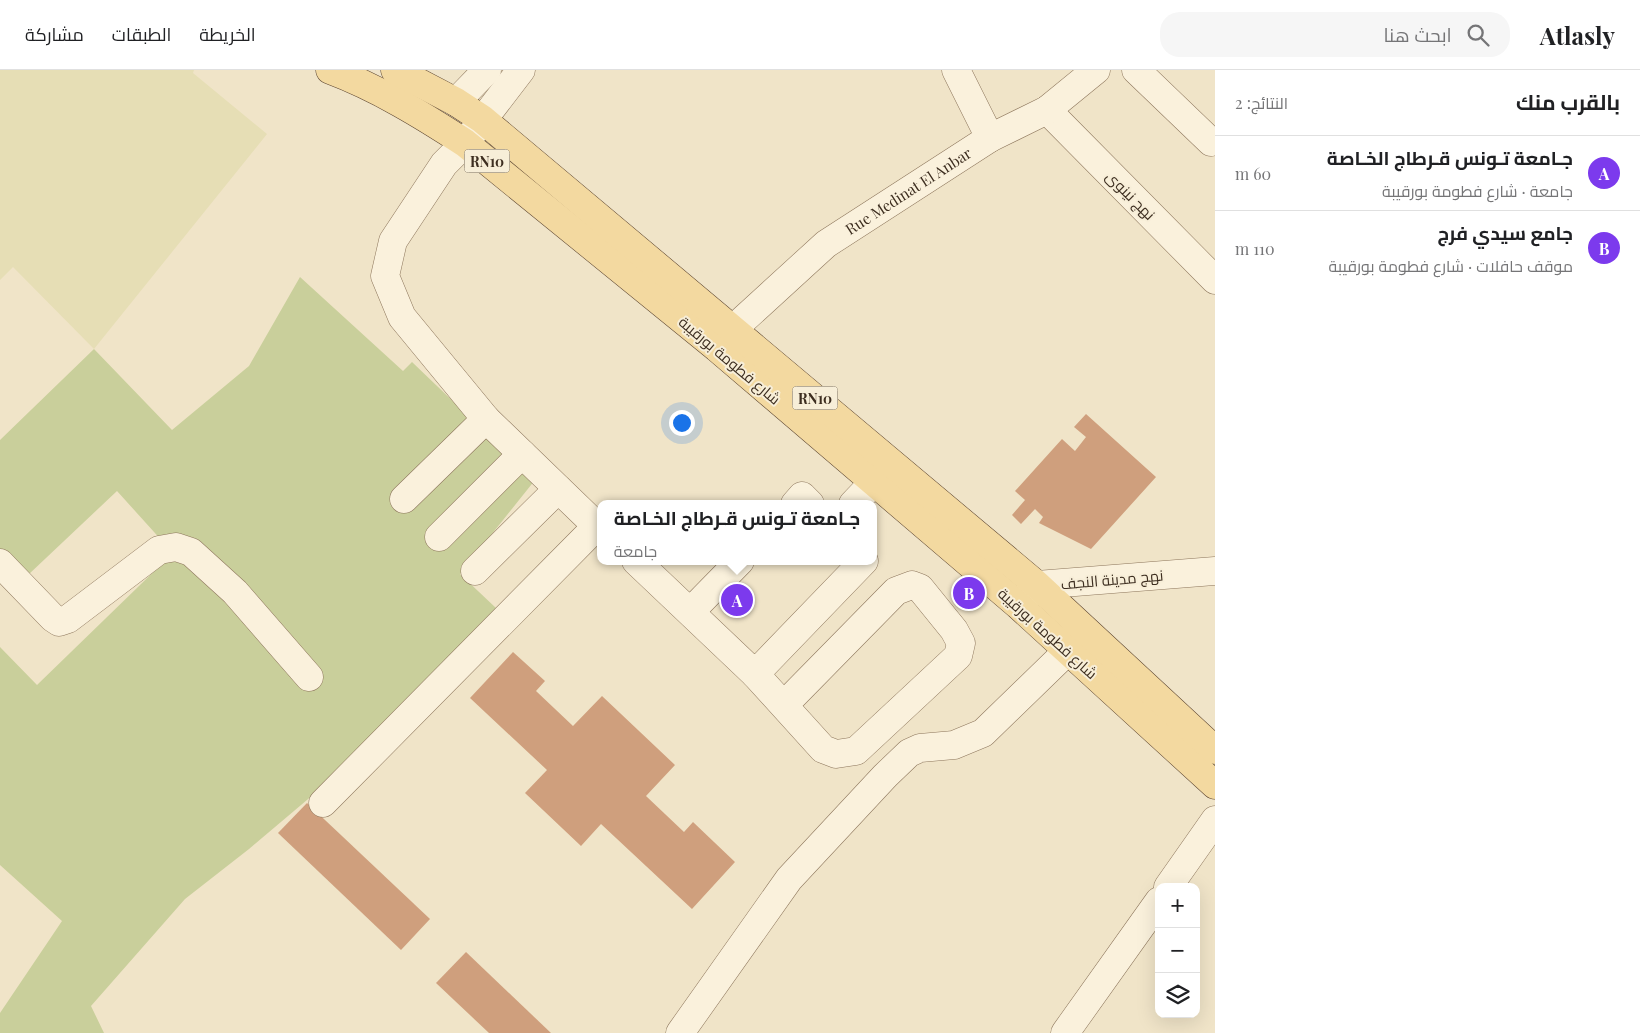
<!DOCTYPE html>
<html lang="ar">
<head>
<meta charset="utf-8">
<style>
	:root { --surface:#fff; --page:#f6f6f6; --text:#202124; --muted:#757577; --line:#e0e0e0; --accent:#7c3aed }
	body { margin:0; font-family:"Playfair Display",Cairo,serif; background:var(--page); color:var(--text); direction:rtl }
	.controls { position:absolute; right:15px; bottom:15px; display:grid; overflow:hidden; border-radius:10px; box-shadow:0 5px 20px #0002 }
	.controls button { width:45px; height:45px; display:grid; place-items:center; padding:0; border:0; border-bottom:1px solid var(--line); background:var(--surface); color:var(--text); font:25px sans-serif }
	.you { position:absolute; left:681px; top:352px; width:18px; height:18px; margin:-12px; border:4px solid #fff; border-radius:50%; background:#1a73e8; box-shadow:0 0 0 8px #1a73e833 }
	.badge { display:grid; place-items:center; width:32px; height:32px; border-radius:50%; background:var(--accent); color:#fff; font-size:16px; font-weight:700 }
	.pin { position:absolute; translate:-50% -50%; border:2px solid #fff; box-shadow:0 1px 5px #0006 }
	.popup { position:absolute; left:597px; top:430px; width:280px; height:65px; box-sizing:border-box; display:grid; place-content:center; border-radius:10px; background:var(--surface); filter:drop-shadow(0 1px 4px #0005); font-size:16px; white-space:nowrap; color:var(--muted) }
	.popup b { font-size:19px; color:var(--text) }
	.popup::after { content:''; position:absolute; left:50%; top:100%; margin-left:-10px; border:10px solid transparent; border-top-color:var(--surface) }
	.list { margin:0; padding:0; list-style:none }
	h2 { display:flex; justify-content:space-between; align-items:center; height:65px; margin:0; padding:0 20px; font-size:21px }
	h2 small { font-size:16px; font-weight:400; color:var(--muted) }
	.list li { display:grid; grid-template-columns:32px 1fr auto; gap:15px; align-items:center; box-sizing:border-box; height:75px; padding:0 20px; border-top:1px solid var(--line) }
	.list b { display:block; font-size:19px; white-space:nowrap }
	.list p { margin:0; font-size:16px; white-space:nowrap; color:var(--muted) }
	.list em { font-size:16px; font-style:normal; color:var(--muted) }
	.icon { flex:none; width:28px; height:28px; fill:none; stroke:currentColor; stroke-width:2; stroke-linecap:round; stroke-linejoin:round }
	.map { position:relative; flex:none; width:1215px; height:963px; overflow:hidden; direction:ltr }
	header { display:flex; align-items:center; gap:30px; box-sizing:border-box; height:70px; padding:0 25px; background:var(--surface); border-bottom:1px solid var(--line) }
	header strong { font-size:24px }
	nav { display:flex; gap:28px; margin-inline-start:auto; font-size:18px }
	.search { width:350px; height:45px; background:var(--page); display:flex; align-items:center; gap:12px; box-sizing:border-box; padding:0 18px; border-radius:20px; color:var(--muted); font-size:19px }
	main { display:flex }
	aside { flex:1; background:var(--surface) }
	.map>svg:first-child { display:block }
</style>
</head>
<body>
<header>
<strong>Atlasly</strong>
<div class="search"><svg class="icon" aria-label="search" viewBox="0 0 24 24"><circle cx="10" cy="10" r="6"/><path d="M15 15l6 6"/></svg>ابحث هنا</div>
<nav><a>الخريطة</a><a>الطبقات</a><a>مشاركة</a></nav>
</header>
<main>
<aside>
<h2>بالقرب منك<small>النتائج: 2</small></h2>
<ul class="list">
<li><span class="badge">A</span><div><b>جـامعة تـونس قـرطاج الخـاصة</b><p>جامعة · شارع فطومة بورقيبة</p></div><em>60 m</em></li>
<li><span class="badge">B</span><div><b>جامع سيدي فرج</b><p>موقف حافلات · شارع فطومة بورقيبة</p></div><em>110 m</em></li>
</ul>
</aside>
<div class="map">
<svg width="1215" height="963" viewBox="0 0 1215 963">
	<rect width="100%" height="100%" fill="#f0e4c8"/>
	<polygon fill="#e6deb5" points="0,0 194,0 193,3 267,64 94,279 13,197 0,210"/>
	<polygon fill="#c9cf9b" points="300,207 403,301 412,292 535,410 460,504 514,555 249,779 185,829 91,936 104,963 0,963 0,943 62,851 0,795 0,577 37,615 173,483 117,421 28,505 0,487 0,370 94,279 172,360 249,296"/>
	<g fill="#cf9f7d">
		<polygon points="1086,344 1156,407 1091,479 1039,453 1043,447 1035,439 1021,454 1012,445 1025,430 1015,421 1062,369 1075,381 1086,367 1074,357"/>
		<polygon points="513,582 545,611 536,621 573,656 602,626 675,695 646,726 684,762 693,752 735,792 692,839 601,754 581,776 525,723 547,700 470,628"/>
		<polygon points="307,733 430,849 401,880 278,763"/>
		<polygon points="466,882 551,963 489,963 436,913"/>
	</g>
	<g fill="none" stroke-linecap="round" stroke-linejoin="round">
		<g stroke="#8d765c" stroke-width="29">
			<g id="minor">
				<polyline points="521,0 465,73 444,94 393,171 385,206 402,247 486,349 601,460"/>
				<polyline points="956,0 990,68"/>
				<polyline points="1136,0 1211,72"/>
				<polyline points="456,32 487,0"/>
				<polyline points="1047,40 1215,210"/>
				<path id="s1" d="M733 259 826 174 990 68 1047 40 1096 0"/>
				<polyline points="404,429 486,349"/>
				<polyline points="795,434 802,426 810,434"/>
				<polyline points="853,434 874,412"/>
				<polyline points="439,467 522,384"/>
				<polyline points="636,491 755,604 864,491"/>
				<polyline points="0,493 53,548 59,552 68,549 159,480 176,477 191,482 235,522 309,607"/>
				<polyline points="475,501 558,419"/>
				<polyline points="1025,528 1037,515 1215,501"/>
				<polyline points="691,541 740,491"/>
				<polyline points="755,604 823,679 836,684 856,681 958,586 961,573 954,560 920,518 912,515 896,521 784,635"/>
				<polyline points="323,733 597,456"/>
				<polyline points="1168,817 1215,750"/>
				<polyline points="680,963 789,809 885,706 909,683 920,678 954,675 983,663 1085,564"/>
				<polyline points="1065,963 1159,831"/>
			</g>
		</g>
		<g stroke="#5b4430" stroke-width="29">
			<g id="major">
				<path d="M330 0C378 18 422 45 465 73L717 278 1018 535 1215 715"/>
				<polyline points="395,0 456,32 482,49 1037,515 1215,680"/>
			</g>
		</g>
		<use href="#minor" stroke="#faf1dc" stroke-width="28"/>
		<use href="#major" stroke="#f3d9a0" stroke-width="28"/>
	</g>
	<g text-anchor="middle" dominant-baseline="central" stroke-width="4" stroke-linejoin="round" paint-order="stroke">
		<g fill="#f7eed8" stroke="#756857" stroke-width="1">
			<rect x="464.5" y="79.5" width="45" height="23" rx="4"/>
			<rect x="792.5" y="316.5" width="45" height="23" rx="4"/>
		</g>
		<g font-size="14" font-weight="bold" fill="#3d2e20">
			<text x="487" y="91">RN10</text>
			<text x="815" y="328">RN10</text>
		</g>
		<g font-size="15" fill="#3d2e20" stroke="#f7eed8">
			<text stroke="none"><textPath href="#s1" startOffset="224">Rue Medinat El Anbar</textPath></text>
			<text transform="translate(1131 125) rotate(45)">نهج نینوى</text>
			<text transform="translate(730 290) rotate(40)">شارع فطومة بورقيبة</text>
			<text transform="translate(1112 509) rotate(-5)">نهج مدينة النجف</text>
			<text transform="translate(1048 563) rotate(42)">شارع فطومة بورقيبة</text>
		</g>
	</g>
</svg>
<div class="controls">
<button>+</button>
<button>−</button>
<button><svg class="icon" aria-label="layers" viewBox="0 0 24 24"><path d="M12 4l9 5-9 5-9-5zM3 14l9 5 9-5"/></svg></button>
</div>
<div class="you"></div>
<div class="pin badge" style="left:737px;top:530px">A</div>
<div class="popup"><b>جـامعة تـونس قـرطاج الخـاصة</b>جامعة</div>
<div class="pin badge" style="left:969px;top:523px">B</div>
</div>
</main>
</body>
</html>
